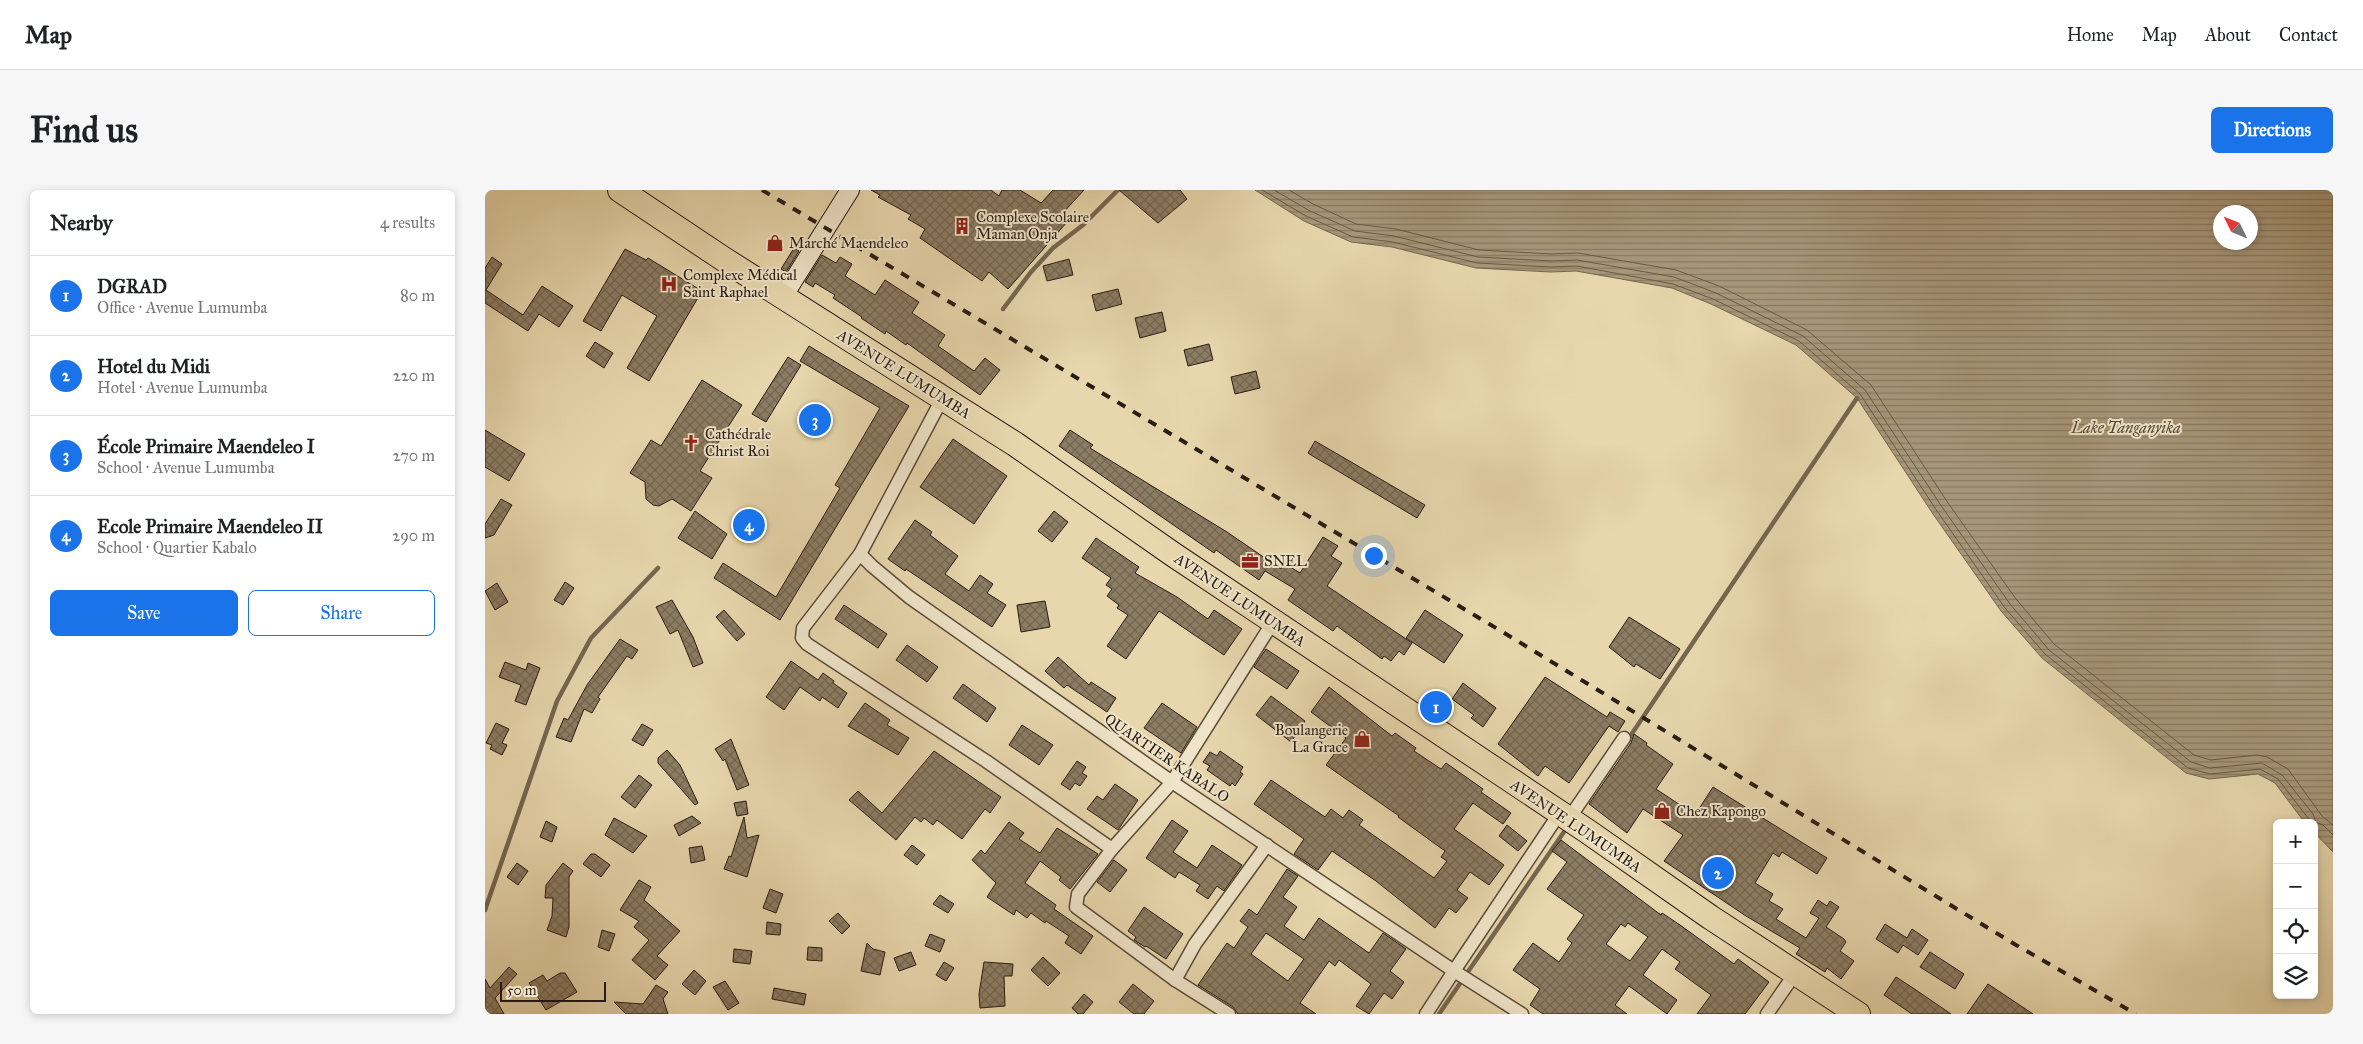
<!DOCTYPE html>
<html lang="en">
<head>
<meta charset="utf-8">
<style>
	:root { --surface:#fff; --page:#f6f6f6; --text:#202124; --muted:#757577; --line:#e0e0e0; --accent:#1a73e8 }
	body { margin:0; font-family:"IM FELL Great Primer",serif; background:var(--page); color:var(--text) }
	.controls { position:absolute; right:15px; bottom:15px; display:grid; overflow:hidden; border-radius:8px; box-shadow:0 2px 8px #0003 }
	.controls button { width:45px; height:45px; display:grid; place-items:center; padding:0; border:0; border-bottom:1px solid var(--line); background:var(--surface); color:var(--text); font:25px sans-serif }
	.compass { position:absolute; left:1728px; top:15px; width:45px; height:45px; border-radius:50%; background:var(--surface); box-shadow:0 2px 8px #0003; rotate:313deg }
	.scale { position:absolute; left:15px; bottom:12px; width:106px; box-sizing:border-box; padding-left:5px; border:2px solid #2a1c14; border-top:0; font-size:14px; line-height:18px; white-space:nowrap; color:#2a1c14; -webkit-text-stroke:4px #f0e5ca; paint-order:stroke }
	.you { position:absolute; left:888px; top:365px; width:18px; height:18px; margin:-12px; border:4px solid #fff; border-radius:50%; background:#1a73e8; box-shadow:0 0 0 8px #1a73e833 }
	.badge { display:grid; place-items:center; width:32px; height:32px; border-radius:50%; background:var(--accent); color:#fff; font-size:16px; font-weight:700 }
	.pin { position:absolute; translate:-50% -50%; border:2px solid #fff; box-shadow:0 1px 5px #0006 }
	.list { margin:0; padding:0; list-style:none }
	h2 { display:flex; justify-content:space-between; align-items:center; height:65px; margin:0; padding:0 20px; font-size:21px }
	h2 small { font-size:16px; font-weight:400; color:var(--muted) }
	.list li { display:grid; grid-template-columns:32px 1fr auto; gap:15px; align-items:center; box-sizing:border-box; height:80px; padding:0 20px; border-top:1px solid var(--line) }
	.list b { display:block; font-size:19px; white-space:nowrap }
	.list p { margin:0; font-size:16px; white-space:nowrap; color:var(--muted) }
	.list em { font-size:16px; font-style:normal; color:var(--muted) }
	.actions { display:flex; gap:10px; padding:15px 20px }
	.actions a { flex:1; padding:11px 0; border:1px solid var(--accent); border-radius:8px; text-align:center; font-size:18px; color:var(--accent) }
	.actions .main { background:var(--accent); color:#fff }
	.icon { flex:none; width:28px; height:28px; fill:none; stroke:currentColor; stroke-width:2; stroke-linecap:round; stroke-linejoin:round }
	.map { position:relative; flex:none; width:1848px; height:824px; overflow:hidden; border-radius:8px }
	header { display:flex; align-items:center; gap:30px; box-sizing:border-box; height:70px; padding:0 25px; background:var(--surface); border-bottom:1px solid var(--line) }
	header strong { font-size:24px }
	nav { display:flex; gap:28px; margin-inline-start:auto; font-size:18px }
	.intro { display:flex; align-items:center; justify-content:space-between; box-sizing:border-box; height:120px; padding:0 30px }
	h1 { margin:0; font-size:35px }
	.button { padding:12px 22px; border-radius:8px; background:var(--accent); color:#fff; font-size:18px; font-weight:700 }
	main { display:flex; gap:30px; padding:0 30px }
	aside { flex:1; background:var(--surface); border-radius:8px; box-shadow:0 2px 8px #0003 }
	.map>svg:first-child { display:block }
</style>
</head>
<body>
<header>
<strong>Map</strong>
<nav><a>Home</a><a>Map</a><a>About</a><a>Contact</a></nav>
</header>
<div class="intro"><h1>Find us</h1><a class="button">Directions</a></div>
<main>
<aside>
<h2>Nearby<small>4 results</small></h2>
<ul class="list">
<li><span class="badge">1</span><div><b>DGRAD</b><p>Office · Avenue Lumumba</p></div><em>80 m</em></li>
<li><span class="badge">2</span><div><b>Hotel du Midi</b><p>Hotel · Avenue Lumumba</p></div><em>220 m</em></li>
<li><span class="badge">3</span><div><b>École Primaire Maendeleo I</b><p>School · Avenue Lumumba</p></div><em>270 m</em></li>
<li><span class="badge">4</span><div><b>Ecole Primaire Maendeleo II</b><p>School · Quartier Kabalo</p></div><em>290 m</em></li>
</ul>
<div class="actions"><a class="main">Save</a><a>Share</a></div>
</aside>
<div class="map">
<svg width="1848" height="824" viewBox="0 0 1848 824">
	<defs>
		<pattern id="water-rules" width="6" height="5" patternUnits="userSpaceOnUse" patternTransform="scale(1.25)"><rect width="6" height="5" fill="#a79779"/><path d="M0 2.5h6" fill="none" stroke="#887a62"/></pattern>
		<pattern id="building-cross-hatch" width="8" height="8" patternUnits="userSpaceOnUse" patternTransform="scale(1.25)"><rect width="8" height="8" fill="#8d7d64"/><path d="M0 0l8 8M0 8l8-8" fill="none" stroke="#736651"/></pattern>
	</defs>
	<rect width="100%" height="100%" fill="#e8d7ad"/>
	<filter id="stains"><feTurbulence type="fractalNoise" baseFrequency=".004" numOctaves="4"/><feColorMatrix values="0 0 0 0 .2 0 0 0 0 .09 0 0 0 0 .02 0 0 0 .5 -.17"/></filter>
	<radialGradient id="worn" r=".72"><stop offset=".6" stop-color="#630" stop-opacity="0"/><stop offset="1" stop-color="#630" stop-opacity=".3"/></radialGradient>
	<path fill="url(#water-rules)" stroke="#756651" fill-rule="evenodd" d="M770 0H1848V662L1829 642V633H1820L1790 593 1773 584 1724 589 1701 583 1557 468 1516 421 1448 324 1372 208 1311 155 1226 114 1187 98 1091 81 1066 82 991 78 907 57 866 52 819 31ZM1736 22H1766V52H1736Z"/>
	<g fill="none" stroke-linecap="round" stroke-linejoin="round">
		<g stroke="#685a46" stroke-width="1">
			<polyline points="777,0 821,26 868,47 908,52 992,73 1066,77 1092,76 1188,94 1228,109 1314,151 1375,204 1452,321 1520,418 1560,464 1703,578 1725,584 1775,579 1793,589 1823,628 1824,633"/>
			<polyline points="789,0 825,21 870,41 909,46 993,67 1066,71 1092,70 1189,87 1231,103 1318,146 1380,200 1457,317 1525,414 1564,460 1706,572 1725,578 1777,573 1797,585 1828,624 1831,632 1838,635 1848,645"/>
			<polyline points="804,0 828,14 871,34 911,39 994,60 1066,64 1093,63 1191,80 1234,96 1322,140 1386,195 1463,313 1531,409 1569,454 1709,565 1726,570 1772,565 1782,567 1803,579 1837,626 1848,635"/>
		</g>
		<g stroke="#756651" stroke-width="4.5">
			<polyline points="518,119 546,82 568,58 598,35 633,0"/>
			<polyline points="1142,551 1372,208"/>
			<polyline points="0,720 72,511 106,448 173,378"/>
			<polyline points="954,824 1083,636"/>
		</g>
	</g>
	<g fill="url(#building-cross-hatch)" stroke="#2a1c14" fill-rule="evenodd">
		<polygon points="386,0 506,0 514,6 517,0 535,0 556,13 568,0 599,0 576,25 583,31 523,99 504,82 497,91 435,48 440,39 423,29 426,25 393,7 395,5"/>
		<polygon points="634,0 695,0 702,9 673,33"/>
		<polygon points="309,58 314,61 301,82 296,79"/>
		<polygon points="140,59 161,70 163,68 217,101 164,191 142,178 172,126 137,105 116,141 98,131"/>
		<polygon points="337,65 351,73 355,67 367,74 360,86 390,105 400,90 434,112 427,123 460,145 453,156 489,181 500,168 515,180 495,205 422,153 421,155 401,141 400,144 376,128 377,127 348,108 350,105 330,93 328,97 320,92"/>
		<polygon points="7,67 17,74 1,100 38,125 57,96 88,116 74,137 54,124 43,141 0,113 0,78"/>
		<polygon points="584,69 588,85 562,91 558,76"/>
		<polygon points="633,99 637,114 611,121 607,105"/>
		<polygon points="677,122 681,141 655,148 650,128"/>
		<polygon points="110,152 128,163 119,178 101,166"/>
		<polygon points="724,154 728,170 703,176 699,160"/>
		<polygon points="324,156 424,216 295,430 229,388 238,373 291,407 355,298 350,295 395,218 315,171"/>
		<polygon points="303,167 316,175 281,232 267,224"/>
		<polygon points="771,181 775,198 750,204 746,187"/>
		<polygon points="217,190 257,215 215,281 227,288 206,321 187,309 174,316 168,315 161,309 160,292 145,283 166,250 176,256"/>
		<polygon points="0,240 40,264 24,291 0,277"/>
		<polygon points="585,240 608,255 605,258 742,342 796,379 799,373 815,383 838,347 853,356 846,366 857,373 842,396 927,453 919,465 914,461 906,471 899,466 897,469 852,436 848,441 803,410 810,399 780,381 774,390 731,360 729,363 574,256"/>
		<polygon points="468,249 522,286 489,334 435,297"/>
		<polygon points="830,251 940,315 932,328 826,265 823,263"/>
		<polygon points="16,309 27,315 9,345 0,348 0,334"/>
		<polygon points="210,321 242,344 227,369 193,348"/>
		<polygon points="569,321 583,332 567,352 553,341"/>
		<polygon points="430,330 447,342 445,345 473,366 460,384 484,401 495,385 508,394 502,403 521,415 507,437 421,379 420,381 403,369"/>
		<polygon points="611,348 654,377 650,383 692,407 723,429 729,420 757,439 739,465 674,421 641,469 622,456 643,425 632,418 634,415 622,406 627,399 621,395 626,388 597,368"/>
		<polygon points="80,392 89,398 78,415 69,410"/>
		<polygon points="12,393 23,412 10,420 0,401"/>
		<polygon points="187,410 208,447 218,473 208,477 193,440 185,444 171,417"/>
		<polygon points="560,411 565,437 536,442 532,415"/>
		<polygon points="359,415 402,444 393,458 350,429"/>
		<polygon points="239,420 260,444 252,451 231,427"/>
		<polygon points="940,420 978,445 959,473 921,448"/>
		<polygon points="1144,427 1195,459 1175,489 1151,474 1149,477 1124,457"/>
		<polygon points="135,449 153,460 147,469 142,466 113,507 115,509 107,523 99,519 86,552 71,547 79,528 83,530 102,495"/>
		<polygon points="422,455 453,477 442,492 411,470"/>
		<polygon points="781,459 814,481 802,499 769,477"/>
		<polygon points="573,467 604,495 606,492 631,508 622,522 582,495 579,498 560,481"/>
		<polygon points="306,471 333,490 338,483 349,491 348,493 362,503 353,518 337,507 335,511 315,497 299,520 281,507"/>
		<polygon points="20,472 41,480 43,473 55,478 41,515 30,511 36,495 14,487"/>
		<polygon points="1060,487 1122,527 1125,522 1140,531 1133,542 1124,536 1084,593 1060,576 1053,586 1013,554"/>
		<polygon points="978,493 1011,518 998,537 986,528 989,525 967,509"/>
		<polygon points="478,494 511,518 502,532 468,508"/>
		<polygon points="844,497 907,546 910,543 931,558 929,561 956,579 961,573 998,599 996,602 1026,623 1018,634 988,613 969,639 1019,675 1004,695 985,682 972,700 983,708 971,723 964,718 950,738 891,691 847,661 833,680 809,664 819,649 769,614 786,590 840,627 846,619 858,628 864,620 878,630 874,635 949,688 962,671 956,667 960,661 913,627 914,626 841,575 861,548 826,522"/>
		<polygon points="950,501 962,512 955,520 943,509"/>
		<polygon points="786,506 820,531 806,552 771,525"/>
		<polygon points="380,513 405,530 402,535 424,548 413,565 363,536"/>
		<polygon points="677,513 712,537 696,563 659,538"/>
		<polygon points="11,533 24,539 17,553 22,555 17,565 5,559 7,555 1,553"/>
		<polygon points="157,534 168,540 158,556 147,550"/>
		<polygon points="537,535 568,555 554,575 524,555"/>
		<polygon points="1149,544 1162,553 1161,555 1188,574 1171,599 1210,625 1228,597 1342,668 1332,684 1297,662 1294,667 1288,663 1270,693 1288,704 1284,711 1298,719 1291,729 1321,748 1334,728 1325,723 1333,710 1342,716 1345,711 1354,717 1341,737 1359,749 1361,752 1355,761 1369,771 1356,789 1342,778 1340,782 1311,764 1315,758 1261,726 1179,671 1198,645 1158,619 1142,643 1104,614 1146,553"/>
		<polygon points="246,549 264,595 252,600 240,569 238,571 230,559"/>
		<polygon points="182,560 195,575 213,613 210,615 173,573 173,568"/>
		<polygon points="449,561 516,607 505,623 500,619 477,649 452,630 448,635 439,628 436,632 430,627 411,650 364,610 373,601 397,623"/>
		<polygon points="735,561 758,577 755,582 758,584 750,596 747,593 745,596 722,580 725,576 718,572 725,562 732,566"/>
		<polygon points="592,571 601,577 597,583 602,586 595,596 590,593 585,600 576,594"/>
		<polygon points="154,585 167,595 150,618 136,607"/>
		<polygon points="630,594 653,610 633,640 602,619 612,606 618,610"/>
		<polygon points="261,611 263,624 252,626 249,613"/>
		<polygon points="207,626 216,633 194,646 189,635"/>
		<polygon points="259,627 262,648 274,645 262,687 239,679 244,666 246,667"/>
		<polygon points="129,628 162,646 148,663 120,645"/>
		<polygon points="687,630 703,641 688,662 712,678 727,655 757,675 739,701 732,696 723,709 711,701 715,695 694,682 690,688 661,668"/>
		<polygon points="61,631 72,637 67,652 55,647"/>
		<polygon points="524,632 539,643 534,649 555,663 572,638 613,664 585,699 574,690 576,687 555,671 540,693 571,715 569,719 608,746 596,764 580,753 584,746 561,731 560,733 546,723 542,728 531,720 529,725 502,707 511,693 487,670 496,660 500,664"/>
		<polygon points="1022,635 1042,651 1033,661 1014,646"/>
		<path d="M1076 650 1176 725 1177 723 1195 735 1249 774 1253 769 1284 792 1260 824H1212L1226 805 1190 779 1195 772 1177 759 1158 785 1192 810 1182 824 1144 796 1130 815 1142 824H1058L1045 815 1055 799 1028 780 1048 753 1074 772 1087 753 1082 749 1099 725 1062 699 1082 672 1067 661ZM1143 733 1163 747 1145 771 1121 754 1136 734 1140 737Z"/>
		<polygon points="427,655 440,665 432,675 419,665"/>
		<polygon points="217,656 220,670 206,673 204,658"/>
		<polygon points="106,664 110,664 125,675 116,687 98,674"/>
		<polygon points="629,670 642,680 625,702 612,692"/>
		<polygon points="32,673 43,681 33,695 22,687"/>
		<polygon points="78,673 88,681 84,687 84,737 81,747 62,740 67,726 68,708 60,708 61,695"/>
		<path d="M802 679 813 686 798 707 812 717 799 736 819 750 834 728 884 763 898 743 921 759 905 781 919 792 907 809 899 803 884 824 871 816 886 794 854 770 850 776 844 771 815 813 831 824H753L748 817 713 795 742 753 749 758 763 737 755 731 764 719 772 725ZM781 743 819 769 803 791 766 764Z"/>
		<polygon points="154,690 166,697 159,710 195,741 172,766 183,775 170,790 147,770 164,750 149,737 154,731 135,720"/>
		<polygon points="285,699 298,704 291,723 278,718"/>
		<polygon points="455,705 469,714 463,723 448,714"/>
		<polygon points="659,717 698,744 681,769 661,756 660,757 649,750 651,747 643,741"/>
		<polygon points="353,723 365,736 357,744 344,731"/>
		<polygon points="282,732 296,734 295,745 281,744"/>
		<polygon points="1400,734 1422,748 1427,739 1443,750 1433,765 1418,755 1413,763 1391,749"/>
		<polygon points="117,740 130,744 124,761 113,757"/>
		<polygon points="445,744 460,750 455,762 440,756"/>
		<polygon points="382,753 388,759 400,762 395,785 376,781"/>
		<polygon points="323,757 337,758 337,771 322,770"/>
		<polygon points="249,759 267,761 265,774 248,772"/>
		<polygon points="426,762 431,775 414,781 409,768"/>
		<polygon points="1445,762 1479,784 1470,799 1435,777"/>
		<polygon points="558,767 575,783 563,796 546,780"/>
		<polygon points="459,772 469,778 461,791 451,785"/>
		<polygon points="499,772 528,774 527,786 519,786 520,816 495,818 494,804"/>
		<polygon points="24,777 32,784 10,808 19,824 0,824 0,789 5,798"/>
		<polygon points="209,780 221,791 210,805 197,794"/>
		<polygon points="75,783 80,783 92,802 61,820 44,793 58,785 62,791"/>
		<polygon points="1411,787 1428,798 1466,824 1427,824 1399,805"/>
		<polygon points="240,791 254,813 243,820 228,797"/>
		<polygon points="648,794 669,811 659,824 649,824 634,812"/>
		<polygon points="1503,794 1548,824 1482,824"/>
		<polygon points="171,795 183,802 178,809 183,824 141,824 129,812 158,814"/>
		<polygon points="289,798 321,804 319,815 287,809"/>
		<polygon points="599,804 608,812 598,824 593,824 587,818"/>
	</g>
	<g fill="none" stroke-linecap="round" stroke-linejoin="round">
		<g stroke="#5a4b3a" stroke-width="15">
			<g id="street">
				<polyline points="458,207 375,364 387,376 424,407 687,592 969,781 1074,624"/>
				<polyline points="375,364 318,438 317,448 322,454 501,571 627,659"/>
				<polyline points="1083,630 1139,548"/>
				<polyline points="690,790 710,754 782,655"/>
				<polyline points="744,824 690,790 591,717 593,704 627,659 687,592 788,432"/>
				<polyline points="941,824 969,781 1037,824"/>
				<polyline points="1282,824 1311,782"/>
			</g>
		</g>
		<g stroke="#2a1c14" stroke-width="20">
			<polyline id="secondary" points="298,107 365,0"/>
		</g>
		<g stroke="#2a1c14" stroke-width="26">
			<polyline id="highway" points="135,0 240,70 530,254 689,365 1102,641 1225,727 1373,824"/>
		</g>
		<use href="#street" stroke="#f0e5ca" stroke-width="12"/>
		<use href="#secondary" stroke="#f0e5ca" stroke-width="18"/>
		<use href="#highway" stroke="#e8d7ad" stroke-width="24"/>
		<polyline stroke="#2a1c14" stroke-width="4" stroke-dasharray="9 9" stroke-linecap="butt" points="277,0 1021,444 1531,755 1651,824"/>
	</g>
	<defs>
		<g id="building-bare" transform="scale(1.35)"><path d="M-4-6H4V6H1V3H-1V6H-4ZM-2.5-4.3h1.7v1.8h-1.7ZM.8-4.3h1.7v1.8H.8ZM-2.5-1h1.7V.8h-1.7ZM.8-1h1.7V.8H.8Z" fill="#8f2418" stroke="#f0e5ca" stroke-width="2.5" paint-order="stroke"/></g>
		<g id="shop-bare" transform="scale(1.35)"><path d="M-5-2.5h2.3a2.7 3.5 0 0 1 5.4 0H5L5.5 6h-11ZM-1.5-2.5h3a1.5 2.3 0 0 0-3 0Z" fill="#8f2418" stroke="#f0e5ca" stroke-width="2.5" paint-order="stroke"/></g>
		<g id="hospital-bare" transform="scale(1.35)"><path d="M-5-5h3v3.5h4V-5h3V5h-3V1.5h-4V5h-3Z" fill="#8f2418" stroke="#f0e5ca" stroke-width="2.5" paint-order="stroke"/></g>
		<g id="church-bare" transform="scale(1.35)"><path d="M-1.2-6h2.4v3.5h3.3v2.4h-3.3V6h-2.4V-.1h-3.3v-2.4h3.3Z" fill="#8f2418" stroke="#f0e5ca" stroke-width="2.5" paint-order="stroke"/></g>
		<g id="office-bare" transform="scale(1.35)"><path d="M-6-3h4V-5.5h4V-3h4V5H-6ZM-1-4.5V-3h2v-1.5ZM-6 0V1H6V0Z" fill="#8f2418" stroke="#f0e5ca" stroke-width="2.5" paint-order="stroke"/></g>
	</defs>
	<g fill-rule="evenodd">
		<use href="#building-bare" x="477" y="36"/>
		<use href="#shop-bare" x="290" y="53"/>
		<use href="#hospital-bare" x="184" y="94"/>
		<use href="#church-bare" x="206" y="253"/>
		<use href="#office-bare" x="765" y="371"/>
		<use href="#shop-bare" x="877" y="549"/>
		<use href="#shop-bare" x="1177" y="621"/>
	</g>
	<g text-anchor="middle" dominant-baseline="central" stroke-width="4" stroke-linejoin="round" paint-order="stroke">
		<g font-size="15" fill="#2a1c14" stroke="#f0e5ca" text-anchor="start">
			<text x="491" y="27">Complexe Scolaire<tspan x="491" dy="17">Maman Onja</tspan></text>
			<text x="304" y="53">Marché Maendeleo</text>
			<text x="198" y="85">Complexe Médical<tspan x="198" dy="17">Saint Raphael</tspan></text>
			<text x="220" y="244">Cathédrale<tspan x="220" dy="17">Christ Roi</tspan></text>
			<text x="779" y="371">SNEL</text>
			<text x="863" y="540" text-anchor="end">Boulangerie<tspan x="863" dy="17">La Grace</tspan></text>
			<text x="1191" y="621">Chez Kapongo</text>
		</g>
		<g font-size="15" fill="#2a1c14" stroke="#f0e5ca">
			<text transform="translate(419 184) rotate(32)">AVENUE LUMUMBA</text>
			<text transform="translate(755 410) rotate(34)">AVENUE LUMUMBA</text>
			<text transform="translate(682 568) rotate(34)">QUARTIER KABALO</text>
			<text transform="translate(1091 636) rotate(34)">AVENUE LUMUMBA</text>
		</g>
		<g font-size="16" font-style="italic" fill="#564737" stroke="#f0e5ca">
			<text x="1641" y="237">Lake Tanganyika</text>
		</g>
	</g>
	<rect width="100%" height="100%" filter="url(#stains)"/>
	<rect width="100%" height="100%" fill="url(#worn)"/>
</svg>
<div class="controls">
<button>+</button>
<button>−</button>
<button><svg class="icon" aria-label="locate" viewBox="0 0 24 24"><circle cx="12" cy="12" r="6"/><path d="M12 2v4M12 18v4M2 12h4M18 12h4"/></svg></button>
<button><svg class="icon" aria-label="layers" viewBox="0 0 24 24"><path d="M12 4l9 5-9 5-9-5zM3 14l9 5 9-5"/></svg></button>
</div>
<svg class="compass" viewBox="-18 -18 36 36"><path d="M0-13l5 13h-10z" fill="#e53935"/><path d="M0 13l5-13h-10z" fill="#757577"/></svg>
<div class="scale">50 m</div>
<div class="you"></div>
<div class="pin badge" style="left:951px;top:517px">1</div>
<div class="pin badge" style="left:1233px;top:683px">2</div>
<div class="pin badge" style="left:330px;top:230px">3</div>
<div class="pin badge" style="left:264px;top:335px">4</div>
</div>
</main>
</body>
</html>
